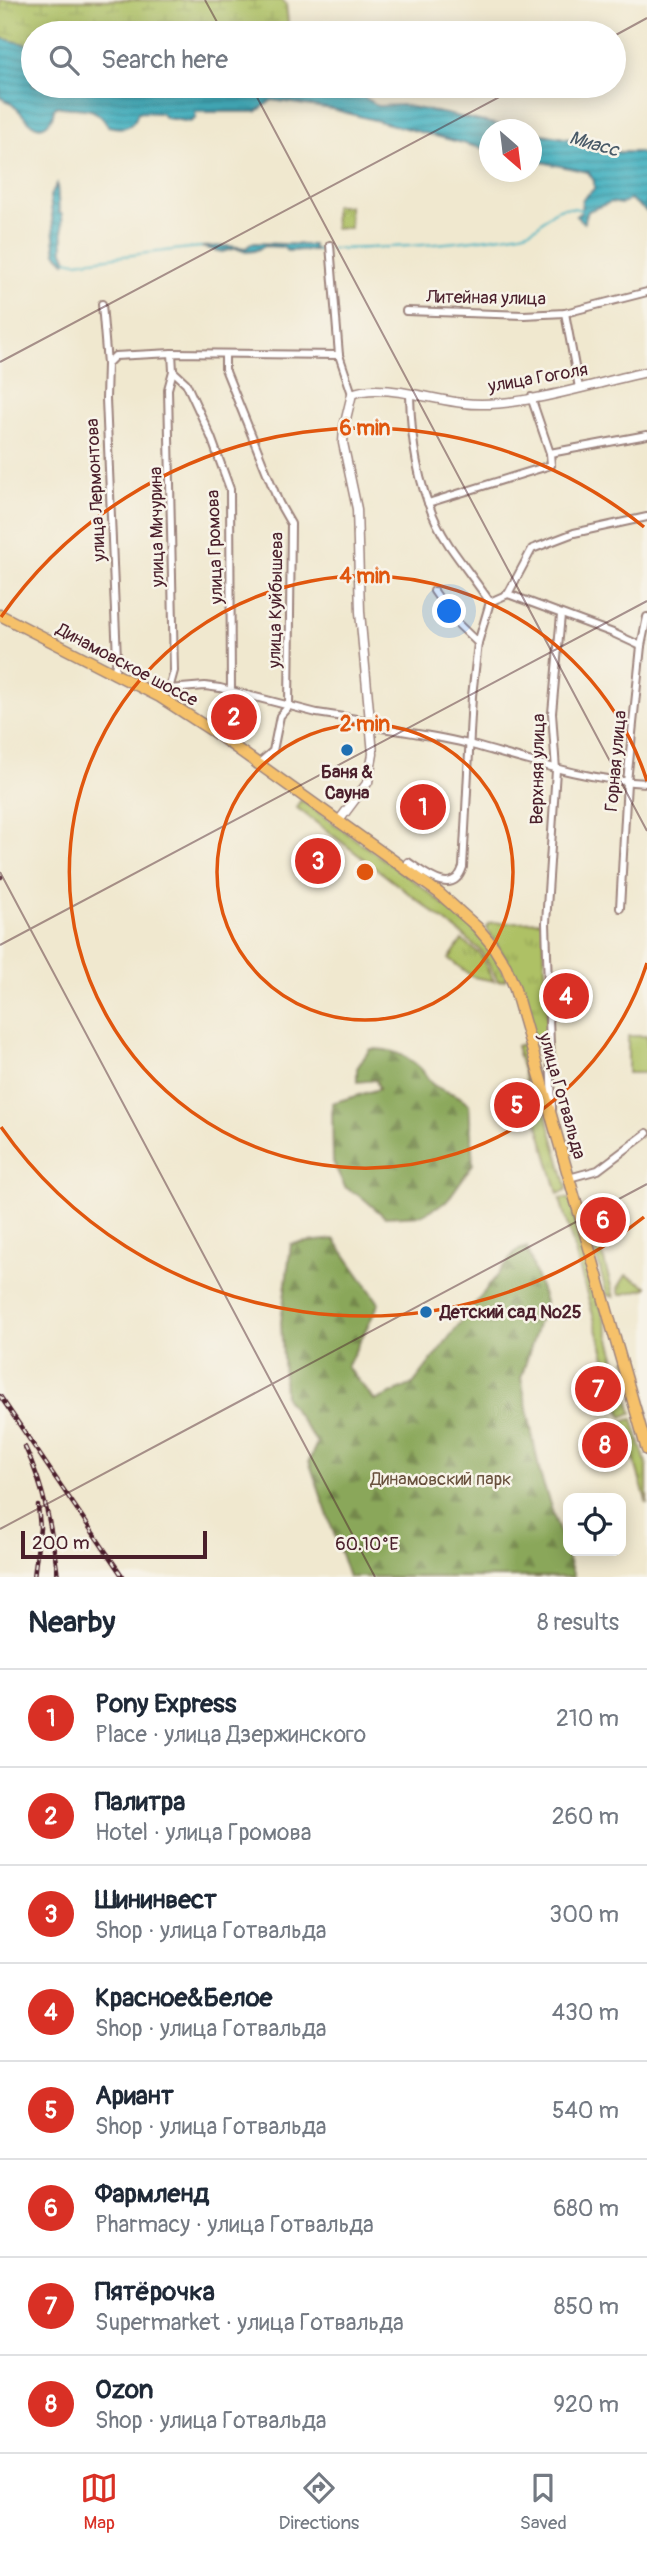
<!DOCTYPE html>
<html lang="en">
<head>
<meta charset="utf-8">
<style>
	:root { --surface:#fff; --page:#f2f2f3; --text:#1f2937; --muted:#747a83; --line:#e0e1e3; --accent:#d93025 }
	body { margin:0; font-family:Pangolin,sans-serif; background:var(--page); color:var(--text) }
	.controls { position:absolute; right:21px; bottom:21px; display:grid; overflow:hidden; border-radius:14px; box-shadow:0 4px 18px #0003 }
	.controls button { width:63px; height:63px; display:grid; place-items:center; padding:0; border:0; border-bottom:2px solid var(--line); background:var(--surface); color:var(--text); font:35px sans-serif }
	.compass { position:absolute; left:479px; top:119px; width:63px; height:63px; border-radius:50%; background:var(--surface); box-shadow:0 4px 18px #0003; rotate:152deg }
	.scale { position:absolute; left:21px; bottom:18px; width:186px; box-sizing:border-box; padding-left:7px; border:4px solid #4a1f2b; border-top:0; font-size:19px; line-height:24px; white-space:nowrap; color:#4a1f2b; -webkit-text-stroke:5px #f7f3e8; paint-order:stroke }
	.you { position:absolute; left:450px; top:612px; width:24px; height:24px; margin:-18px; border:5px solid #fff; border-radius:50%; background:#1a73e8; box-shadow:0 0 0 10px #1a73e833 }
	.badge { display:grid; place-items:center; width:46px; height:46px; border-radius:50%; background:var(--accent); color:#fff; font-size:23px; font-weight:700 }
	.pin { position:absolute; translate:-50% -50%; border:4px solid #fff; box-shadow:0 2px 7px #0006 }
	.list { margin:0; padding:0; list-style:none }
	h2 { display:flex; justify-content:space-between; align-items:center; height:91px; margin:0; padding:0 28px; font-size:30px }
	h2 small { font-size:23px; font-weight:400; color:var(--muted) }
	.list li { display:grid; grid-template-columns:46px 1fr auto; gap:21px; align-items:center; box-sizing:border-box; height:98px; padding:0 28px; border-top:2px solid var(--line) }
	.list b { display:block; font-size:26px; white-space:nowrap }
	.list p { margin:0; font-size:23px; white-space:nowrap; color:var(--muted) }
	.list em { font-size:23px; font-style:normal; color:var(--muted) }
	.icon { flex:none; width:38px; height:38px; fill:none; stroke:currentColor; stroke-width:2; stroke-linecap:round; stroke-linejoin:round }
	.map { position:relative; flex:none; width:647px; height:1577px; overflow:hidden }
	.search { position:absolute; background:var(--surface); box-shadow:0 4px 18px #0003; left:21px; right:21px; top:21px; height:77px; display:flex; align-items:center; gap:18px; box-sizing:border-box; padding:0 24px; border-radius:38px; color:var(--muted); font-size:26px }
	.sheet { height:875px; background:var(--surface) }
	nav { display:flex; justify-content:space-around; align-items:center; box-sizing:border-box; height:98px; border-top:2px solid var(--line); background:var(--surface); font-size:19px; color:var(--muted) }
	nav a { display:grid; justify-items:center; gap:4px }
	nav .on { color:var(--accent) }
	.map>svg:first-child { display:block }
</style>
</head>
<body>
<div class="map">
<svg width="647" height="1577" viewBox="0 0 647 1577">
	<defs>
		<pattern id="grass-tufts" width="24" height="20" patternUnits="userSpaceOnUse" patternTransform="scale(1.75)"><rect width="24" height="20" fill="#aec165"/><path d="M3 7l-1-3M5 7V3M7 7l1-3M15 17l-1-3M17 17v-4M19 17l1-3" fill="none" stroke="#97a558"/></pattern>
		<pattern id="forest-firs" width="22" height="20" patternUnits="userSpaceOnUse" patternTransform="scale(1.75)"><rect width="22" height="20" fill="#8aa75a"/><path d="M5 1l3.5 6h-7zM16 11l3.5 6h-7z" fill="#73874b"/></pattern>
		<pattern id="wetland-marsh" width="20" height="14" patternUnits="userSpaceOnUse" patternTransform="scale(1.75)"><rect width="20" height="14" fill="#aec165"/><path d="M1 5h8M5 5V1M11 12h8M15 12V8" fill="none" stroke="#97a558"/></pattern>
		<pattern id="park-crowns" width="20" height="18" patternUnits="userSpaceOnUse" patternTransform="scale(1.75)"><rect width="20" height="18" fill="#aec165"/><path d="M2 6a3 3 0 1 1 6 0M12 15a3 3 0 1 1 6 0" fill="none" stroke="#97a558"/></pattern>
		<pattern id="water-rules" width="6" height="5" patternUnits="userSpaceOnUse" patternTransform="scale(1.75)"><rect width="6" height="5" fill="#44b1c0"/><path d="M0 2.5h6" fill="none" stroke="#3b8f9c"/></pattern>
	</defs>
	<rect width="100%" height="100%" fill="#f7f3e8"/>
	<filter id="ink" filterUnits="userSpaceOnUse"><feTurbulence type="fractalNoise" baseFrequency=".0143" numOctaves="2"/><feDisplacementMap in="SourceGraphic" scale="14" xChannelSelector="R" yChannelSelector="G"/><feConvolveMatrix kernelMatrix="1 2 1 2 8 2 1 2 1" color-interpolation-filters="sRGB"/></filter>
	<filter id="wash" filterUnits="userSpaceOnUse"><feTurbulence type="fractalNoise" baseFrequency=".00686" numOctaves="4" result="noise"/><feDisplacementMap in="SourceGraphic" scale="28" xChannelSelector="R" yChannelSelector="G"/><feGaussianBlur stdDeviation="1.57" result="paint"/><feColorMatrix in="noise" values="0 0 0 0 0 0 0 0 0 0 0 0 0 0 0 0 0 1.4 0 .05"/><feComposite in="paint" operator="in"/></filter>
	<g filter="url(#wash)">
		<rect width="100%" height="100%" fill="#f0e8cf"/>
		<g fill="url(#grass-tufts)" stroke="#7c7048" stroke-width="2">
			<polygon points="301,800 422,887 471,927 490,948 506,977 505,980 498,981 482,952 463,935 296,807"/>
			<polygon points="543,921 549,1058 544,1063 541,1060 510,965 486,928 489,923"/>
			<polygon points="462,940 480,954 494,981 473,977 449,959"/>
			<polygon points="523,1044 535,1075 533,1079 526,1082 516,1046"/>
			<polygon points="535,1086 539,1089 567,1187 565,1191 558,1194 527,1087"/>
			<polygon points="567,1198 571,1201 616,1360 613,1367 619,1387 625,1389 632,1413 622,1417 560,1199"/>
			<polygon points="597,1235 614,1297 607,1295 593,1244"/>
			<polygon points="626,1275 647,1286 647,1288 620,1295 618,1288"/>
			<polygon points="629,1358 632,1358 647,1412 647,1435 626,1360"/>
			<polygon points="633,1419 647,1467 647,1504 623,1421"/>
		</g>
		<g fill="url(#forest-firs)" stroke="#6a6342" stroke-width="2">
			<path d="M370 1049C391 1049 406 1054 421 1069 426 1074 429 1083 435 1086 450 1095 453 1090 469 1104L473 1164 447 1201 422 1215 385 1217 363 1198 345 1187 333 1162 332 1103 379 1089 376 1080 357 1082V1068Z"/>
			<polygon points="334,1239 379,1303 347,1367 375,1401 413,1384 516,1251 527,1247 545,1302 521,1378 540,1474 574,1577 349,1577 309,1461 317,1443 285,1397 281,1322 291,1244"/>
		</g>
		<polygon fill="url(#wetland-marsh)" stroke="#7c7048" stroke-width="2" points="0,0 282,0 286,4 289,33 33,33 33,46 0,38"/>
		<polygon fill="url(#park-crowns)" stroke="#7c7048" stroke-width="2" points="334,206 349,206 350,228 335,228"/>
		<rect fill="#aec165" stroke="#7c7048" stroke-width="2" x="628" y="1036" width="19" height="37"/>
		<g fill="url(#water-rules)" stroke="#476876" stroke-width="2">
			<path d="M0 38 33 46V86H339L349 87 378 106 402 105 520 129 490 130 489 150 332 109 272 100 256 112H195L196 118 190 122 166 118 161 113 138 112C134 128 123 130 108 126 94 102 80 111 57 106L54 109C53 115 52 120 47 124 34 134 23 113 15 107 11 103 5 100 0 97Z"/>
			<polygon points="532,132 569,139 615,152 639,152 647,158 647,212 630,199 621,204 611,202 588,211 584,223 576,216 581,212 582,200 594,189 594,181 588,172 532,160"/>
			<polygon points="57,184 59,212 62,214 63,251 67,260 65,262 56,253 55,246 50,196"/>
			<polygon points="252,243 313,245 313,248 317,250 287,251 283,247 265,246 254,251 246,252 236,248 222,252 201,247 228,246 246,248"/>
		</g>
		<g fill="none" stroke-linecap="round" stroke-linejoin="round">
			<g stroke="#44b1c0" stroke-width="2">
				<path d="M332 249C395 248 459 244 521 233 551 227 545 200 582 210"/>
				<polyline points="317,250 327,249"/>
				<path d="M67 260 76 262C118 257 159 251 201 247"/>
			</g>
		</g>
	</g>
	<g filter="url(#ink)">
		<g fill="none" stroke-linecap="round" stroke-linejoin="round">
			<g stroke="#9d847d" stroke-width="10">
				<g id="minor">
					<polyline points="102,304 107,364 106,399 117,658 114,675"/>
					<polyline points="406,311 524,315 565,313 647,292"/>
					<polyline points="565,313 579,388"/>
					<polyline points="225,354 225,369 279,503 291,524 289,706 280,716 273,751 257,765"/>
					<polyline points="339,355 352,394"/>
					<polyline points="107,364 115,356 172,353 339,355 330,245"/>
					<polyline points="173,371 186,383 211,437 230,489 231,692 222,717 211,730"/>
					<polyline points="550,453 647,435"/>
					<polyline points="428,503 551,465 550,453 531,397"/>
					<polyline points="434,591 455,621 478,643"/>
					<polyline points="508,594 613,633 641,646"/>
					<polyline points="490,602 508,594 532,549 574,533 647,517"/>
					<path d="M169 689 205 686 220 688 317 713 363 720 371 726C404 732 439 736 472 745 530 761 586 780 647 783"/>
					<polyline points="160,697 169,689 174,671 168,389 173,371 172,353"/>
					<path d="M408 862C425 873 453 898 463 867L472 696 478 643 490 602C477 583 462 564 449 545 420 501 411 447 410 395"/>
					<polyline points="620,908 627,782 641,646 647,617"/>
					<polyline points="552,1109 546,923 556,770 552,713 561,615"/>
					<polyline points="569,1178 598,1170 647,1133"/>
				</g>
			</g>
			<g stroke="#9d847d" stroke-width="11">
				<path id="tertiary" d="M338 822 368 782 373 754 360 612 357 509 343 443 344 427 352 394C379 382 433 400 463 403 515 410 594 383 647 372"/>
			</g>
			<g stroke="#9d847d" stroke-width="13">
				<polyline id="primary" points="0,615 160,697 211,730 439,893 477,927 493,946 506,967 514,986 647,1450"/>
			</g>
			<use href="#minor" stroke="#fff" stroke-width="6"/>
			<use href="#tertiary" stroke="#fff" stroke-width="8"/>
			<use href="#primary" stroke="#f6c16b" stroke-width="10"/>
			<g stroke="#4a1f2b" stroke-width="4.5">
				<g id="rail">
					<polyline points="0,877 1,877"/>
					<polyline points="0,1396 123,1577"/>
					<path d="M25 1447C45 1488 52 1532 58 1577"/>
					<polyline points="34,1577 40,1528 38,1506"/>
				</g>
			</g>
			<use href="#rail" stroke="#f7f3e8" stroke-width="2" stroke-dasharray="5" stroke-linecap="butt"/>
		</g>
	</g>
	<path fill="none" stroke="#4a1f2b" stroke-width="2" stroke-opacity="0.45" d="M205 0 223 33M614 36 647 18M251 86 647 831M0 362 520 86M0 872 375 1577M0 945 647 601M0 1529 647 1184"/>
	<g fill="none" stroke="#e0560e" stroke-width="3.5">
		<circle cx="365" cy="872" r="148"/>
		<path d="M647 963A296 296 0 1 1 647 781"/>
		<path d="M644 1217A444 444 0 0 1 1 1127M1 617A444 444 0 0 1 644 527"/>
	</g>
	<g fill="#1f6fb2" stroke="#f7f3e8" stroke-width="2.5">
		<circle cx="347" cy="750" r="7"/>
		<circle cx="426" cy="1312" r="7"/>
	</g>
	<g text-anchor="middle" dominant-baseline="central" stroke-width="5" stroke-linejoin="round" paint-order="stroke">
		<g font-size="18" fill="#4a1f2b" stroke="#f7f3e8">
			<text transform="translate(486 298) rotate(1)">Литейная улица</text>
			<text transform="translate(538 378) rotate(-10)">улица Гоголя</text>
			<text transform="translate(96 490) rotate(-93)">улица Лермонтова</text>
			<text transform="translate(157 527) rotate(-91)">улица Мичурина</text>
			<text transform="translate(215 547) rotate(-92)">улица Громова</text>
			<text transform="translate(276 600) rotate(-89)">улица Куйбышева</text>
			<text transform="translate(127 665) rotate(28)">Динамовское шоссе</text>
			<text transform="translate(616 761) rotate(-85)">Горная улица</text>
			<text transform="translate(538 769) rotate(-89)">Верхняя улица</text>
			<text transform="translate(562 1096) rotate(74)">улица Готвальда</text>
		</g>
		<g font-size="18" font-weight="bold" fill="#4a1f2b" stroke="#f7f3e8">
			<text x="347" y="772">Баня &amp;<tspan x="347" dy="21">Сауна</tspan></text>
			<text x="440" y="1312" text-anchor="start">Детский сад №25</text>
		</g>
		<g font-size="18" fill="#68503c" stroke="#f7f3e8">
			<text x="441" y="1479">Динамовский парк</text>
		</g>
		<g font-size="19" font-style="italic" fill="#485967" stroke="#f7f3e8">
			<text transform="translate(594 144) rotate(16)">Миасс</text>
		</g>
	</g>
	<g font-size="18" text-anchor="middle" fill="#4a1f2b" stroke="#f7f3e8" stroke-width="5" stroke-linejoin="round" paint-order="stroke">
		<text x="367" y="1550">60.10°E</text>
	</g>
	<circle cx="365" cy="872" r="10" fill="#e0560e" stroke="#f7f3e8" stroke-width="3.5"/>
	<g font-size="21" text-anchor="middle" font-weight="bold" fill="#e0560e" stroke="#f7f3e8" stroke-width="5" stroke-linejoin="round" paint-order="stroke">
		<text x="365" y="435">6 min</text>
		<text x="365" y="583">4 min</text>
		<text x="365" y="731">2 min</text>
	</g>
</svg>
<div class="controls">
<button><svg class="icon" aria-label="locate" viewBox="0 0 24 24"><circle cx="12" cy="12" r="6"/><path d="M12 2v4M12 18v4M2 12h4M18 12h4"/></svg></button>
</div>
<svg class="compass" viewBox="-18 -18 36 36"><path d="M0-13l5 13h-10z" fill="#e53935"/><path d="M0 13l5-13h-10z" fill="#747a83"/></svg>
<div class="scale">200 m</div>
<div class="you"></div>
<div class="pin badge" style="left:423px;top:807px">1</div>
<div class="pin badge" style="left:234px;top:717px">2</div>
<div class="pin badge" style="left:318px;top:861px">3</div>
<div class="pin badge" style="left:566px;top:996px">4</div>
<div class="pin badge" style="left:517px;top:1105px">5</div>
<div class="pin badge" style="left:603px;top:1220px">6</div>
<div class="pin badge" style="left:598px;top:1389px">7</div>
<div class="pin badge" style="left:605px;top:1445px">8</div>
<div class="search"><svg class="icon" aria-label="search" viewBox="0 0 24 24"><circle cx="10" cy="10" r="6"/><path d="M15 15l6 6"/></svg>Search here</div>
</div>
<section class="sheet">
<h2>Nearby<small>8 results</small></h2>
<ul class="list">
<li><span class="badge">1</span><div><b>Pony Express</b><p>Place · улица Дзержинского</p></div><em>210 m</em></li>
<li><span class="badge">2</span><div><b>Палитра</b><p>Hotel · улица Громова</p></div><em>260 m</em></li>
<li><span class="badge">3</span><div><b>Шининвест</b><p>Shop · улица Готвальда</p></div><em>300 m</em></li>
<li><span class="badge">4</span><div><b>Красное&amp;Белое</b><p>Shop · улица Готвальда</p></div><em>430 m</em></li>
<li><span class="badge">5</span><div><b>Ариант</b><p>Shop · улица Готвальда</p></div><em>540 m</em></li>
<li><span class="badge">6</span><div><b>Фармленд</b><p>Pharmacy · улица Готвальда</p></div><em>680 m</em></li>
<li><span class="badge">7</span><div><b>Пятёрочка</b><p>Supermarket · улица Готвальда</p></div><em>850 m</em></li>
<li><span class="badge">8</span><div><b>Ozon</b><p>Shop · улица Готвальда</p></div><em>920 m</em></li>
</ul>
</section>
<nav>
<a class="on"><svg class="icon" aria-label="map" viewBox="0 0 24 24"><path d="M3 6l6-2 6 2 6-2v14l-6 2-6-2-6 2zM9 4v14M15 6v14"/></svg>Map</a>
<a><svg class="icon" aria-label="directions" viewBox="0 0 24 24"><path d="M12 3l9 9-9 9-9-9zM9 14v-3h6M13 9l2 2-2 2"/></svg>Directions</a>
<a><svg class="icon" aria-label="saved" viewBox="0 0 24 24"><path d="M7 4h10v16l-5-4-5 4z"/></svg>Saved</a>
</nav>
</body>
</html>
